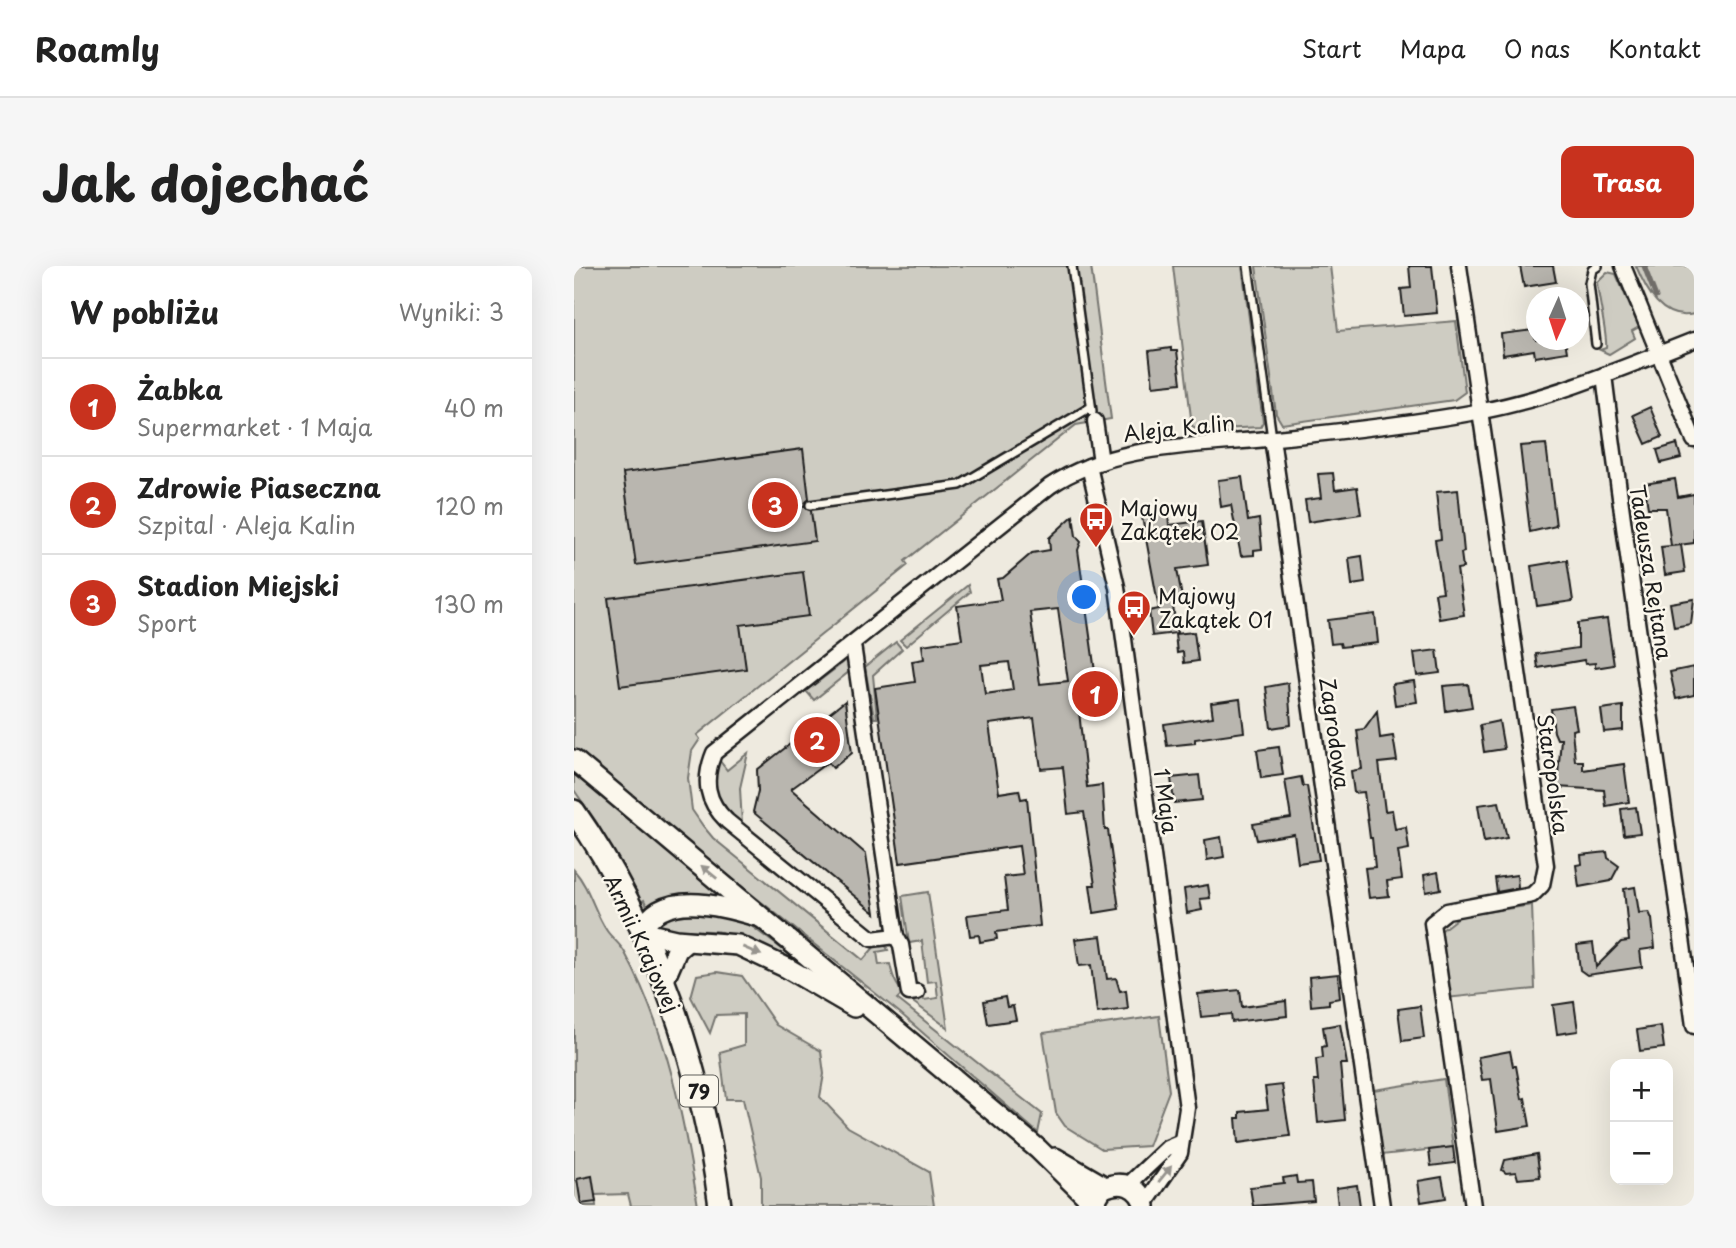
<!DOCTYPE html>
<html lang="pl">
<head>
<meta charset="utf-8">
<style>
	:root { --surface:#fff; --page:#f6f6f6; --text:#222; --muted:#767676; --line:#e0e0e0; --accent:#c8321e }
	body { margin:0; font-family:"Playpen Sans",sans-serif; background:var(--page); color:var(--text) }
	.controls { position:absolute; right:21px; bottom:21px; display:grid; overflow:hidden; border-radius:14px; box-shadow:0 7px 28px #0002 }
	.controls button { width:63px; height:63px; display:grid; place-items:center; padding:0; border:0; border-bottom:2px solid var(--line); background:var(--surface); color:var(--text); font:35px sans-serif }
	.compass { position:absolute; left:952px; top:21px; width:63px; height:63px; border-radius:50%; background:var(--surface); box-shadow:0 7px 28px #0002; rotate:183deg }
	.you { position:absolute; left:511px; top:332px; width:24px; height:24px; margin:-18px; border:5px solid #fff; border-radius:50%; background:#1a73e8; box-shadow:0 0 0 10px #1a73e833 }
	.badge { display:grid; place-items:center; width:46px; height:46px; border-radius:50%; background:var(--accent); color:#fff; font-size:23px; font-weight:700 }
	.pin { position:absolute; translate:-50% -50%; border:4px solid #fff; box-shadow:0 2px 7px #0006 }
	.list { margin:0; padding:0; list-style:none }
	h2 { display:flex; justify-content:space-between; align-items:center; height:91px; margin:0; padding:0 28px; font-size:30px }
	h2 small { font-size:23px; font-weight:400; color:var(--muted) }
	.list li { display:grid; grid-template-columns:46px 1fr auto; gap:21px; align-items:center; box-sizing:border-box; height:98px; padding:0 28px; border-top:2px solid var(--line) }
	.list b { display:block; font-size:26px; white-space:nowrap }
	.list p { margin:0; font-size:23px; white-space:nowrap; color:var(--muted) }
	.list em { font-size:23px; font-style:normal; color:var(--muted) }
	.map { position:relative; flex:none; width:1120px; height:940px; overflow:hidden; border-radius:14px }
	header { display:flex; align-items:center; gap:42px; box-sizing:border-box; height:98px; padding:0 35px; background:var(--surface); border-bottom:2px solid var(--line) }
	header strong { font-size:33px }
	nav { display:flex; gap:38px; margin-inline-start:auto; font-size:24px }
	.intro { display:flex; align-items:center; justify-content:space-between; box-sizing:border-box; height:168px; padding:0 42px }
	h1 { margin:0; font-size:49px }
	.button { padding:18px 32px; border-radius:14px; background:var(--accent); color:#fff; font-size:24px; font-weight:700 }
	main { display:flex; gap:42px; padding:0 42px }
	aside { flex:1; background:var(--surface); border-radius:14px; box-shadow:0 7px 28px #0002 }
	.map>svg:first-child { display:block }
</style>
</head>
<body>
<header>
<strong>Roamly</strong>
<nav><a>Start</a><a>Mapa</a><a>O nas</a><a>Kontakt</a></nav>
</header>
<div class="intro"><h1>Jak dojechać</h1><a class="button">Trasa</a></div>
<main>
<aside>
<h2>W pobliżu<small>Wyniki: 3</small></h2>
<ul class="list">
<li><span class="badge">1</span><div><b>Żabka</b><p>Supermarket · 1 Maja</p></div><em>40 m</em></li>
<li><span class="badge">2</span><div><b>Zdrowie Piaseczna</b><p>Szpital · Aleja Kalin</p></div><em>120 m</em></li>
<li><span class="badge">3</span><div><b>Stadion Miejski</b><p>Sport</p></div><em>130 m</em></li>
</ul>
</aside>
<div class="map">
<svg width="1120" height="940" viewBox="0 0 1120 940">
	<rect width="100%" height="100%" fill="#eeeadf"/>
	<filter id="ink" filterUnits="userSpaceOnUse"><feTurbulence type="fractalNoise" baseFrequency=".0143" numOctaves="2"/><feDisplacementMap in="SourceGraphic" scale="14" xChannelSelector="R" yChannelSelector="G"/><feConvolveMatrix kernelMatrix="1 2 1 2 8 2 1 2 1" color-interpolation-filters="sRGB"/></filter>
	<g filter="url(#ink)">
		<g fill="#ceccc2" stroke="#75746f" stroke-width="2">
			<path d="M0 0H517L537 153 502 159 331 295 334 299 123 469 126 473 118 485 114 512 118 544 129 560 139 572 289 694 302 679 311 678 314 684 303 686 305 699 316 698C319 713 324 725 337 733L349 731 350 734 364 732 362 715 353 716 348 675 335 677 328 630 354 626 374 762 328 728 323 733 468 848 464 867 326 747 0 486Z"/>
			<polygon points="599,0 668,0 689,156 686,161 626,164 618,160"/>
			<polygon points="682,0 756,0 764,65 882,55 891,126 880,134 708,158 702,148"/>
			<path d="M1062 0H1120V48C1088 56 1072 24 1062 0Z"/>
			<path d="M1033 6 1042 8 1065 61 1058 65 1061 72 1035 88 1026 84 1032 82C1034 72 1024 31 1023 16Z"/>
			<polygon points="394,319 396,326 332,380 326,374"/>
			<polygon points="322,376 328,383 299,409 303,452 300,452 291,401"/>
			<polygon points="274,393 276,405 240,434 232,425"/>
			<path d="M174 487 166 522 168 558C148 541 133 522 145 494L153 504Z"/>
			<polygon points="0,507 154,634 90,635 74,642 70,634 67,636 23,557 0,524"/>
			<path d="M0 604C16 622 20 646 33 665 38 672 45 677 50 685 93 764 110 853 124 940H57L54 928 21 929 22 940H0Z"/>
			<polygon points="958,639 961,723 872,732 866,674 868,664 886,650"/>
			<path d="M123 645 172 656 264 725C227 702 190 674 147 666 123 662 106 668 82 660L93 650Z"/>
			<polygon points="143,706 168,710 202,759 247,785 250,808 246,831 274,861 355,906 360,940 187,940 187,911 169,833 152,833 146,786 170,779 170,748 142,749 136,767 117,731 123,709"/>
			<polygon points="585,750 595,825 574,880 528,883 491,860 482,847 469,767"/>
			<polygon points="870,813 879,881 808,889 799,824"/>
		</g>
		<g fill="none" stroke-linecap="round" stroke-linejoin="round">
			<polyline stroke="#6f6d69" stroke-width="5" points="1070,0 1082,31"/>
		</g>
		<g fill="#b9b6af" stroke="#1c1c1c" stroke-width="2" fill-rule="evenodd">
			<polygon points="835,0 858,0 863,47 830,50 827,23 837,22"/>
			<polygon points="946,0 979,0 982,16 950,21"/>
			<polygon points="959,64 962,74 991,74 993,86 961,91 960,84 929,89 927,68"/>
			<polygon points="597,82 597,85 603,85 607,117 579,120 575,85"/>
			<polygon points="1076,141 1088,171 1072,178 1059,149"/>
			<polygon points="972,178 982,260 956,266 946,180"/>
			<polygon points="1103,178 1107,192 1087,197 1083,184"/>
			<polygon points="229,183 235,233 230,240 237,245 241,275 62,299 49,207"/>
			<polygon points="759,207 761,224 783,221 787,248 734,256 731,234 747,232 744,208"/>
			<polygon points="668,211 674,255 685,253 688,283 680,284 680,289 667,290 657,239 647,241 644,214"/>
			<polygon points="1101,213 1104,231 1120,228 1120,277 1097,280 1092,242 1074,242 1070,218"/>
			<polygon points="884,224 890,286 887,287 889,302 883,303 890,349 865,353 861,327 869,326 861,274 867,273 862,226"/>
			<polygon points="577,247 594,248 595,259 628,255 634,299 603,303 608,332 598,334 603,367 578,370 575,345 585,343 568,251"/>
			<path d="M499 250 502 270 507 276 504 284 522 413 525 412 529 442 505 445 513 521 528 519 531 564H534L545 643 520 647 516 619H521L510 546 494 548 489 501 467 503 460 452 415 458 425 527 445 524 447 533 453 532 466 660 422 666 423 673 406 676 405 669 396 670 393 649 434 644 430 611 449 609 445 580 326 597 301 422 341 416 338 395 350 393 348 379 388 373 383 340 427 334 423 313 429 312 458 287 476 284 475 272ZM484 343 494 415 466 418 456 346ZM435 396 439 424 411 428 407 399Z"/>
			<polygon points="1107,279 1111,306 1091,309 1087,281"/>
			<polygon points="788,290 791,317 778,319 775,292"/>
			<polygon points="993,294 999,335 963,340 957,300"/>
			<polygon points="229,306 235,350 166,359 172,403 46,420 34,332"/>
			<polygon points="1120,333 1117,358 1100,361 1096,337"/>
			<polygon points="801,348 804,377 767,381 766,377 757,378 754,354"/>
			<polygon points="1033,353 1040,399 1021,402 1021,397 1011,398 1010,394 964,402 962,388 1004,382 1004,357"/>
			<polygon points="620,366 624,395 610,397 609,386 603,387 601,368"/>
			<polygon points="863,384 866,407 843,410 840,387"/>
			<polygon points="1120,401 1120,429 1102,433 1096,406"/>
			<polygon points="840,415 843,436 821,439 818,418"/>
			<polygon points="714,417 717,459 697,462 692,421"/>
			<polygon points="894,418 898,441 872,445 869,420"/>
			<polygon points="666,433 670,466 621,473 621,477 593,480 590,458 639,451 637,437"/>
			<polygon points="271,435 278,487 259,502 254,496 217,523 292,588 301,647 179,546 184,525 183,504"/>
			<polygon points="999,440 1003,463 998,464 1001,495 1009,495 1009,504 1050,498 1055,536 1032,540 1030,524 983,521 987,473 983,473 980,466 977,443"/>
			<polygon points="1049,440 1049,464 1030,466 1027,443"/>
			<polygon points="803,445 806,472 819,470 823,495 805,497 811,545 818,544 821,563 832,561 835,583 824,585 828,613 813,615 815,630 795,632 791,602 801,601 798,572 796,572 790,526 780,527 777,505 788,503 783,464 790,463"/>
			<polygon points="925,455 930,483 910,486 906,459"/>
			<polygon points="705,481 709,509 687,512 683,484"/>
			<polygon points="625,509 628,534 600,537 597,512"/>
			<polygon points="727,511 729,520 733,520 745,594 724,597 720,568 683,574 679,558 717,552 711,514"/>
			<polygon points="925,536 933,572 910,576 904,539"/>
			<polygon points="1062,541 1066,567 1050,569 1047,543"/>
			<polygon points="647,571 650,591 633,594 631,574"/>
			<polygon points="1033,586 1034,592 1045,600 1037,615 1005,621 1002,599 1008,598 1007,589"/>
			<polygon points="864,606 867,623 852,626 850,609"/>
			<polygon points="943,609 944,622 923,626 921,612"/>
			<polygon points="634,619 636,632 626,633 628,644 613,647 610,623"/>
			<polygon points="1061,621 1065,647 1075,646 1078,653 1081,682 1066,684 1068,701 1013,709 1006,704 1003,679 1019,677 1022,701 1047,676 1055,675 1050,623"/>
			<polygon points="527,670 533,713 542,712 546,725 552,724 554,743 523,747 517,699 505,700 501,673"/>
			<polygon points="764,708 766,732 755,734 755,738 737,740 735,711"/>
			<polygon points="666,724 668,741 712,735 713,750 658,756 657,748 627,751 624,728"/>
			<polygon points="431,731 433,741 439,740 442,754 414,758 410,735"/>
			<polygon points="1000,736 1004,765 983,768 979,739"/>
			<polygon points="846,740 850,772 828,775 824,743"/>
			<polygon points="766,758 773,798 766,798 771,854 744,857 740,815 744,815 742,793 749,792 748,781 752,780 749,761"/>
			<polygon points="1087,760 1090,782 1066,785 1063,764"/>
			<polygon points="936,785 939,800 942,800 948,833 951,832 956,860 924,865 917,813 908,814 904,791"/>
			<polygon points="708,819 716,870 664,877 662,852 666,852 666,846 694,843 691,821"/>
			<polygon points="879,881 881,897 857,900 855,884"/>
			<polygon points="963,888 966,911 944,913 942,906 932,907 928,904 931,894"/>
			<polygon points="18,910 22,936 7,938 3,913"/>
			<polygon points="722,910 723,917 738,916 740,935 679,940 676,921 710,917 709,912"/>
			<polygon points="868,911 872,932 847,936 844,915"/>
			<polygon points="783,919 786,940 764,940 762,922"/>
		</g>
		<g fill="none" stroke-linecap="round" stroke-linejoin="round">
			<g stroke="#1c1c1c" stroke-width="12">
				<g id="lane">
					<polyline points="498,0 518,145"/>
					<polyline points="674,0 698,172"/>
					<polyline points="1022,78 1015,17 1018,4 1024,0"/>
					<polyline points="236,239 386,219 517,141"/>
				</g>
			</g>
			<g stroke="#1c1c1c" stroke-width="19">
				<g id="street">
					<polyline points="885,0 972,599 968,619 958,629 873,645 858,657 899,940"/>
					<polyline points="1049,0 1120,174"/>
					<path d="M1030 109C1057 326 1091 543 1120 760"/>
					<polyline points="521,155 527,196"/>
					<polyline points="698,172 808,940"/>
					<polyline points="515,200 543,321 613,842 606,887 571,938"/>
					<polyline points="279,379 322,670 327,679 335,727 343,726"/>
					<path d="M322 670 298 673 153 555C132 535 129 514 140 487L476 220C539 178 620 180 692 173 764 166 838 158 908 145 981 131 1051 101 1120 74"/>
					<polyline points="554,919 593,882 605,877"/>
				</g>
			</g>
			<g stroke="#1c1c1c" stroke-width="24">
				<g id="secondary">
					<polyline points="0,494 464,883 518,936"/>
					<path d="M186 651C150 641 87 621 67 666L102 674 164 679 213 702 280 741"/>
					<polyline points="90,714 103,684 112,676"/>
					<polyline points="481,892 531,921"/>
					<path d="M518 940 528 923C547 913 565 919 571 940"/>
				</g>
			</g>
			<g stroke="#1c1c1c" stroke-width="26">
				<path id="primary" d="M0 545C81 661 128 801 146 940"/>
			</g>
			<use href="#lane" stroke="#fbf7ec" stroke-width="7"/>
			<use href="#street" stroke="#fbf7ec" stroke-width="14"/>
			<use href="#secondary" stroke="#fbf7ec" stroke-width="19"/>
			<use href="#primary" stroke="#fbf7ec" stroke-width="21"/>
		</g>
		<defs><path id="oneway-solid" d="M-6-.8H1V-3.2L6.5 0L1 3.2V.8H-6Z" transform="scale(1.75)"/></defs>
		<g fill="#97948e">
			<use href="#oneway-solid" transform="translate(135 606) rotate(-141)"/>
			<use href="#oneway-solid" transform="translate(178 685) rotate(23)"/>
			<use href="#oneway-solid" transform="translate(591 908) rotate(-51)"/>
		</g>
	</g>
	<defs>
		<g id="bus-pin" transform="scale(1.75)"><path d="M0 17L-7.5 6A9.5 9.5 0 1 1 7.5 6Z" fill="#c8321e" stroke="#fbf7ec"/><path d="M-5-6H5V4H4V6H2V4H-2V6H-4V4H-5ZM-3.5-4V0h7V-4ZM-3.5 1.2v1.5H-2V1.2ZM2 1.2v1.5H3.5V1.2Z" fill="#fff"/></g>
	</defs>
	<g fill-rule="evenodd">
		<use href="#bus-pin" x="522" y="253"/>
		<use href="#bus-pin" x="560" y="341"/>
	</g>
	<g text-anchor="middle" dominant-baseline="central" stroke-width="5" stroke-linejoin="round" paint-order="stroke">
		<rect fill="#fbf7ec" stroke="#5f5e5a" stroke-width="2" x="106" y="809.5" width="38" height="31" rx="5"/>
		<g font-size="19" font-weight="bold" fill="#1c1c1c">
			<text x="125" y="825">79</text>
		</g>
		<g font-size="21" fill="#1c1c1c" stroke="#fbf7ec">
			<text transform="translate(605 161) rotate(-6)">Aleja Kalin</text>
			<text transform="translate(1078 306) rotate(81)">Tadeusza Rejtana</text>
			<text transform="translate(762 467) rotate(82)">Zagrodowa</text>
			<text transform="translate(980 508) rotate(82)">Staropolska</text>
			<text transform="translate(593 535) rotate(82)">1 Maja</text>
			<text transform="translate(69 677) rotate(65)">Armii Krajowej</text>
		</g>
		<g font-size="21" fill="#1c1c1c" stroke="#fbf7ec" text-anchor="start">
			<text x="546" y="241">Majowy<tspan x="546" dy="24">Zakątek 02</tspan></text>
			<text x="584" y="329">Majowy<tspan x="584" dy="24">Zakątek 01</tspan></text>
		</g>
	</g>
</svg>
<div class="controls">
<button>+</button>
<button>−</button>
</div>
<svg class="compass" viewBox="-18 -18 36 36"><path d="M0-13l5 13h-10z" fill="#e53935"/><path d="M0 13l5-13h-10z" fill="#767676"/></svg>
<div class="you"></div>
<div class="pin badge" style="left:521px;top:428px">1</div>
<div class="pin badge" style="left:243px;top:474px">2</div>
<div class="pin badge" style="left:201px;top:239px">3</div>
</div>
</main>
</body>
</html>
